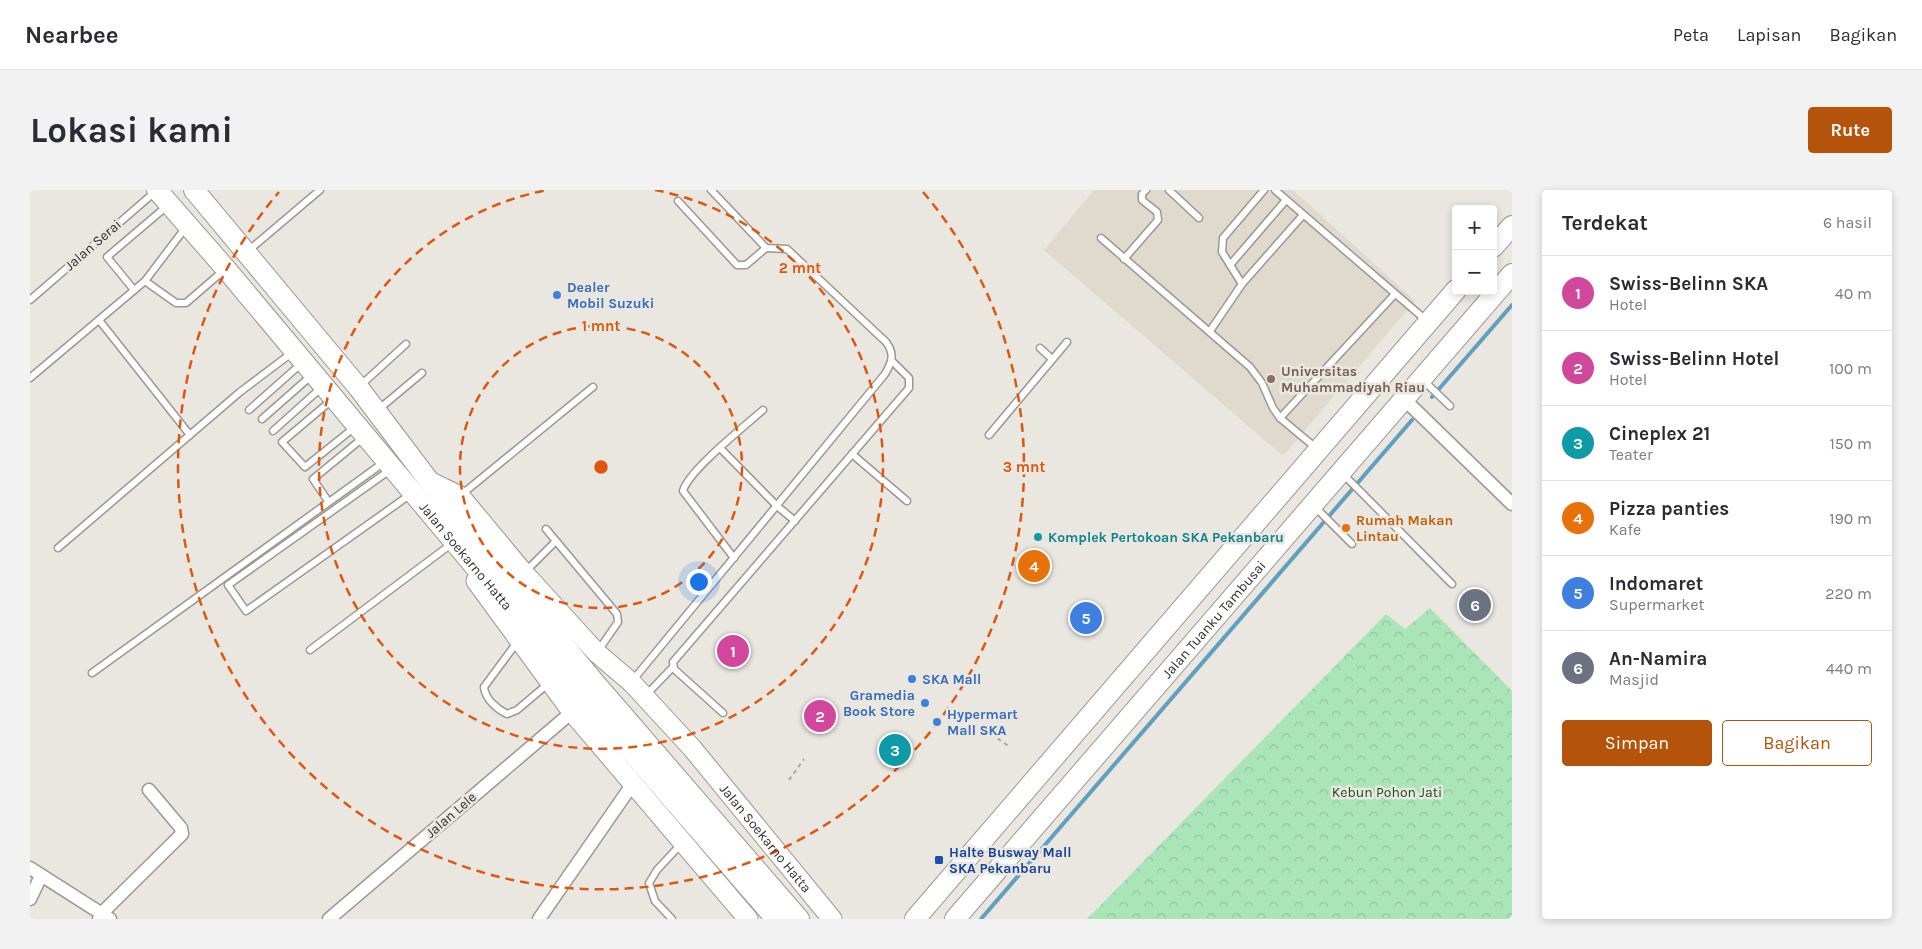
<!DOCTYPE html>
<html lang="id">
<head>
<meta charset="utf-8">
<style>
	:root { --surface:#fff; --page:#f2f2f3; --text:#2b2b33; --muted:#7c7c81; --line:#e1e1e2; --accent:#b45309 }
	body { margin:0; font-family:Karla,sans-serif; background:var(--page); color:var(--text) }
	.controls { position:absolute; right:15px; top:15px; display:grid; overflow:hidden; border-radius:5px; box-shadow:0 2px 8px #0003 }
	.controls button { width:45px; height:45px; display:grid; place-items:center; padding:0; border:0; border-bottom:1px solid var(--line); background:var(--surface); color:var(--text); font:25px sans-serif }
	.you { position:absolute; left:668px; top:391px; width:18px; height:18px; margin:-12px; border:4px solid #fff; border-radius:50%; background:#1a73e8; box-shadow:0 0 0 8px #1a73e833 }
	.badge { display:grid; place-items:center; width:32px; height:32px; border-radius:50%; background:var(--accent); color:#fff; font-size:16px; font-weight:700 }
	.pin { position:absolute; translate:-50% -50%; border:2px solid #fff; box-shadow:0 1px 5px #0006 }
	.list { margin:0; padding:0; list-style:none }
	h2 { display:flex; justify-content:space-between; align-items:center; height:65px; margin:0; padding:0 20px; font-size:21px }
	h2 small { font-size:16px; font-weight:400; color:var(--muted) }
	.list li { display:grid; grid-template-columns:32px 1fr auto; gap:15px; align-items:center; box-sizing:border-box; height:75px; padding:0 20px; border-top:1px solid var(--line) }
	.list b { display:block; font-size:19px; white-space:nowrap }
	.list p { margin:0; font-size:16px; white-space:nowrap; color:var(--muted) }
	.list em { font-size:16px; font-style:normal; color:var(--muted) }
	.actions { display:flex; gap:10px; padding:15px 20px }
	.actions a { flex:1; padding:11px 0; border:1px solid var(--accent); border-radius:5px; text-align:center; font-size:18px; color:var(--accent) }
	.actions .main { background:var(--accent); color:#fff }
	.map { position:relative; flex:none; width:1482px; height:729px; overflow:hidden; border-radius:5px }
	header { display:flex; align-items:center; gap:30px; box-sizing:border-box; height:70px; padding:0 25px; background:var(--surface); border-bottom:1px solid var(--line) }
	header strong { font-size:24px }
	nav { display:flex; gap:28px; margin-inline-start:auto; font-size:18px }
	.intro { display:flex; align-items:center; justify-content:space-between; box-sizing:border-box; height:120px; padding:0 30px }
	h1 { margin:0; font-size:35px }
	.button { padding:12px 22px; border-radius:5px; background:var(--accent); color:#fff; font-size:18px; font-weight:700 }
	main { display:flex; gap:30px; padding:0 30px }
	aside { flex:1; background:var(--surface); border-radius:5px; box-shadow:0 2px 8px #0003 }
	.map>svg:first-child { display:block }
</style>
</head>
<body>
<header>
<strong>Nearbee</strong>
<nav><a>Peta</a><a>Lapisan</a><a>Bagikan</a></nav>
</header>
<div class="intro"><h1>Lokasi kami</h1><a class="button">Rute</a></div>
<main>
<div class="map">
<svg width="1482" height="729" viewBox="0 0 1482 729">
	<defs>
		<pattern id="forest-crowns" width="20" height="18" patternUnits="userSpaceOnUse" patternTransform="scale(1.25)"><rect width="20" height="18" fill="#a9e5b7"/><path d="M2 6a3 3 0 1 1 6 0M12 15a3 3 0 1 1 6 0" fill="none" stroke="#92c59e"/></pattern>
	</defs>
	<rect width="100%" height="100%" fill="#eae6e0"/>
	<polygon fill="#e0d9cd" points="1064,0 1263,0 1385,111 1253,266 1014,60"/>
	<polygon fill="url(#forest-crowns)" points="1400,418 1482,501 1482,729 1057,729 1356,424 1375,439"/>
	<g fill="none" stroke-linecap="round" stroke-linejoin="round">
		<g stroke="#609fc0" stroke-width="4">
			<polyline points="1402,207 1482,115"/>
			<polyline points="951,729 1382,230"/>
		</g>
		<g stroke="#9b9892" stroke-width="9">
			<g id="lane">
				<polyline points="1139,0 1169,28"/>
				<polyline points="1245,0 1397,131"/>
				<polyline points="648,11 707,75 716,75 736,58"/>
				<polyline points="1071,48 1220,177 1232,193 1243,218 1250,228 1286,258"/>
				<polyline points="218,61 290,0"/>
				<polyline points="1094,69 1128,30 1127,22 1112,10 1112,4 1116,0"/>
				<polyline points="1200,75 1256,10"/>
				<polyline points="115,91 146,113 156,113 193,81"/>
				<polyline points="1212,94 1192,62 1193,48 1234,0"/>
				<polyline points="104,100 77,67 137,16"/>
				<polyline points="0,110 126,1"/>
				<polyline points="69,130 160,245"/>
				<polyline points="1180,141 1212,94 1273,25"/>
				<polyline points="1010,158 1022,169"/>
				<polyline points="0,188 115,91 156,37"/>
				<polyline points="1394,191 1420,216"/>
				<polyline points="331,195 376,154"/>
				<polyline points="303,209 252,252 275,277 325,237"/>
				<polyline points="349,219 392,183"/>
				<polyline points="219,220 272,173"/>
				<polyline points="1250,228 1365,104"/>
				<polyline points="232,229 282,185"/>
				<polyline points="243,241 292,197"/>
				<polyline points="959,245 1037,152"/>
				<polyline points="691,259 747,316 765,331"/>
				<polyline points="822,264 877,311"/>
				<polyline points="360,280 198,395 216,421 381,304"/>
				<polyline points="1313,284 1422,394"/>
				<polyline points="431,305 563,197"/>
				<polyline points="298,311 283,289 334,247"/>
				<polyline points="1285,317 1322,354"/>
				<polyline points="516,339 587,424 588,432 568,461"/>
				<polyline points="28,358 210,202 263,162"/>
				<path d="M704 368 653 301C658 281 716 235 733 220"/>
				<polyline points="495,382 526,351"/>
				<path d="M488 451 454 497C455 509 467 519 477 524L487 520 519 493"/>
				<polyline points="280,460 420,355"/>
				<polyline points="62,483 353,273"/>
				<path d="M603 490 855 184C862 172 865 164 856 152L757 59 736 58 681 0"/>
				<polyline points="616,505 643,477"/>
				<polyline points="693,523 644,479 643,472 879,198 879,188 862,171"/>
				<polyline points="642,729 625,711 619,693 627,680 652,653"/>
			</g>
		</g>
		<g stroke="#9b9892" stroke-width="15">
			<g id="street">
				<polyline points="1373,208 1482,314"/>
				<polyline points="0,678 80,729"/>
				<polyline points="0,709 11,686"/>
				<polyline points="69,729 72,723 152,644 151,638 119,600"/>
				<polyline points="299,729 542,522"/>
				<polyline points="509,729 604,592"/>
			</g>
		</g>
		<g stroke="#9b9892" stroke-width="21">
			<g id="secondary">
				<path id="s1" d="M399 291 430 306 494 383 567 463 602 493 662 558 802 729"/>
				<polyline points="446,391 542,522 718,729"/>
			</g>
		</g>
		<g stroke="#9b9892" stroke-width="22">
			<g id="primary">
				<path id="s2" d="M127 0 196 79 553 506 746 729"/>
				<polyline points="164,0 328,197 399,291 565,493 769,729"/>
				<polyline points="1463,57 1482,36"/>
				<polyline points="885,729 1426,100"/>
				<path id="s3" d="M925 729 1482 84"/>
			</g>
		</g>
		<g stroke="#a6a39f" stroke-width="2" stroke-dasharray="4 4" stroke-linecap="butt">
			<polyline points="961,544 980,557"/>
			<polyline points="759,590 774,569"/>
		</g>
		<use href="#lane" stroke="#fff" stroke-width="6"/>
		<use href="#street" stroke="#fff" stroke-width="12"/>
		<use href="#secondary" stroke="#fff" stroke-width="19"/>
		<use href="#primary" stroke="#fff" stroke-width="20"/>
	</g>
	<g fill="none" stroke="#df570e" stroke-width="2.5" stroke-dasharray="9 6">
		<circle cx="571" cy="277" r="141"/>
		<path d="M625 0A282 282 0 1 1 517 0"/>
		<path d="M893 2A423 423 0 1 1 249 2"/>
	</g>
	<g fill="#3f7fe0" stroke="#eae6e0" stroke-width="2">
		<circle cx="527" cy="105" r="5"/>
		<circle cx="882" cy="489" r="5"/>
		<circle cx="895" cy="513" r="5"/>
		<circle cx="907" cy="532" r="5"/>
	</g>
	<circle fill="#8d6e63" stroke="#eae6e0" stroke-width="2" cx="1241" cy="189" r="5"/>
	<circle fill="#e8710a" stroke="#eae6e0" stroke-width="2" cx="1316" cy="338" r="5"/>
	<circle fill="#0f9aa8" stroke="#eae6e0" stroke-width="2" cx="1008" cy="347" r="5"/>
	<rect fill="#1a4fb4" stroke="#eae6e0" stroke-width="2" x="904" y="665" width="10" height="10" rx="2.5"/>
	<g text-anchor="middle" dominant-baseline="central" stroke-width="5" stroke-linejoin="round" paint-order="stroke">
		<g font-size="14" fill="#31302e" stroke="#eae6e0">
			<text transform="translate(63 55) rotate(-41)">Jalan Serai</text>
			<text stroke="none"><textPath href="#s2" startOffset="479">Jalan Soekarno Hatta</textPath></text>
			<text stroke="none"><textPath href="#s3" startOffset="396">Jalan Tuanku Tambusai</textPath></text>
			<text transform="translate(421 625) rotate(-41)">Jalan Lele</text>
			<text stroke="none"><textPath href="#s1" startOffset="494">Jalan Soekarno Hatta</textPath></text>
		</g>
		<g font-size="14" font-weight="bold" fill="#366cbe" stroke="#eae6e0" text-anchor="start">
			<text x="537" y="97">Dealer<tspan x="537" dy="16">Mobil Suzuki</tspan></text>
			<text x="892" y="489">SKA Mall</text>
			<text x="885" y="505" text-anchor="end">Gramedia<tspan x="885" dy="16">Book Store</tspan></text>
			<text x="917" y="524">Hypermart<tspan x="917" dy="16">Mall SKA</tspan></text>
		</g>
		<g font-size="14" font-weight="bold" fill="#785e54" stroke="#eae6e0" text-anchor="start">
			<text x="1251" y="181">Universitas<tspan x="1251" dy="16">Muhammadiyah Riau</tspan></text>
		</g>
		<g font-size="14" font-weight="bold" fill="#c56008" stroke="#eae6e0" text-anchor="start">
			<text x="1326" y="330">Rumah Makan<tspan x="1326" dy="16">Lintau</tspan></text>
		</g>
		<g font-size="14" font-weight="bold" fill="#0d838f" stroke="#eae6e0" text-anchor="start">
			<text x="1018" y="347">Komplek Pertokoan SKA Pekanbaru</text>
		</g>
		<g font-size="14" fill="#184f2a" stroke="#eae6e0">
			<text x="1357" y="602">Kebun Pohon Jati</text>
		</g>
		<g font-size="14" font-weight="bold" fill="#164399" stroke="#eae6e0" text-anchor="start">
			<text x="919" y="662">Halte Busway Mall<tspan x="919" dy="16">SKA Pekanbaru</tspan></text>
		</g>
	</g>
	<circle cx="571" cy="277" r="8" fill="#df570e" stroke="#eae6e0" stroke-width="2.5"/>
	<g font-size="15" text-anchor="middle" font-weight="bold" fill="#df570e" stroke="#eae6e0" stroke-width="5" stroke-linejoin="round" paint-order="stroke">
		<text x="770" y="83">2 mnt</text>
		<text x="571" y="141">1 mnt</text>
		<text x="994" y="282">3 mnt</text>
	</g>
</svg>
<div class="controls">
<button>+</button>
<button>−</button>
</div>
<div class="you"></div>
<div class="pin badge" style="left:703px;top:461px;background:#d1479c">1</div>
<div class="pin badge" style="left:790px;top:526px;background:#d1479c">2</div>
<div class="pin badge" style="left:865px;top:560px;background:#0f9aa8">3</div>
<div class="pin badge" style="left:1004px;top:376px;background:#e8710a">4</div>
<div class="pin badge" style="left:1056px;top:428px;background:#3f7fe0">5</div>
<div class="pin badge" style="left:1445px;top:415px;background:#6b7280">6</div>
</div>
<aside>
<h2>Terdekat<small>6 hasil</small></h2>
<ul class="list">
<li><span class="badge" style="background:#d1479c">1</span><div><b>Swiss-Belinn SKA</b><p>Hotel</p></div><em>40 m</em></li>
<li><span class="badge" style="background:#d1479c">2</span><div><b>Swiss-Belinn Hotel</b><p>Hotel</p></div><em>100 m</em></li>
<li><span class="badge" style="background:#0f9aa8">3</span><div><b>Cineplex 21</b><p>Teater</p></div><em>150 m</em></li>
<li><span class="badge" style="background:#e8710a">4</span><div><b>Pizza panties</b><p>Kafe</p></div><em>190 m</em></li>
<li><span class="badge" style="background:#3f7fe0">5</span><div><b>Indomaret</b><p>Supermarket</p></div><em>220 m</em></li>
<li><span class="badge" style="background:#6b7280">6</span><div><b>An-Namira</b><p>Masjid</p></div><em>440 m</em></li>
</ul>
<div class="actions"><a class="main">Simpan</a><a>Bagikan</a></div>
</aside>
</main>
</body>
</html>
